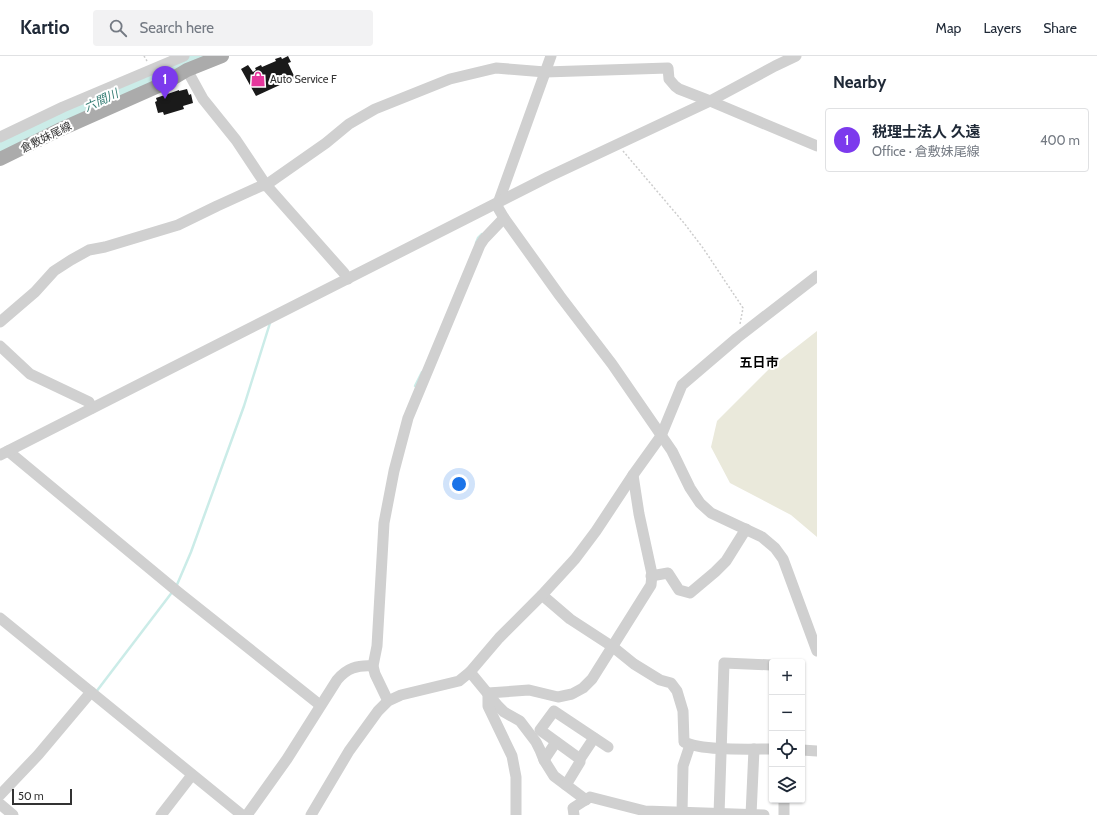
<!DOCTYPE html>
<html lang="en">
<head>
<meta charset="utf-8">
<style>
	:root { --surface:#fff; --page:#f2f2f3; --text:#1f2937; --muted:#747a83; --line:#e0e1e3; --accent:#7c3aed }
	body { margin:0; font-family:Cabin,"Noto Sans JP",sans-serif; background:var(--page); color:var(--text) }
	.controls { position:absolute; right:12px; bottom:12px; display:grid; overflow:hidden; border-radius:4px; box-shadow:0 1px 3px #0004 }
	.controls button { width:36px; height:36px; display:grid; place-items:center; padding:0; border:0; border-bottom:1px solid var(--line); background:var(--surface); color:var(--text); font:20px sans-serif }
	.scale { position:absolute; left:12px; bottom:10px; width:60px; box-sizing:border-box; padding-left:4px; border:2px solid #333; border-top:0; font-size:11px; line-height:14px; white-space:nowrap; color:#333; -webkit-text-stroke:3px #fff; paint-order:stroke }
	.you { position:absolute; left:459px; top:428px; width:14px; height:14px; margin:-10px; border:3px solid #fff; border-radius:50%; background:#1a73e8; box-shadow:0 0 0 6px #1a73e833 }
	.badge { display:grid; place-items:center; width:26px; height:26px; border-radius:50%; background:var(--accent); color:#fff; font-size:13px; font-weight:700 }
	.pin { position:absolute; translate:-50% -33px; filter:drop-shadow(0 1px 2px #0008) }
	.pin::after { content:''; position:absolute; top:21px; width:14px; height:12px; background:inherit; clip-path:polygon(0 0,100% 0,50% 100%) }
	.list { margin:0; padding:0; list-style:none }
	h2 { display:flex; justify-content:space-between; align-items:center; height:52px; margin:0; padding:0 16px; font-size:17px }
	h2 small { font-size:13px; font-weight:400; color:var(--muted) }
	.list li { display:grid; grid-template-columns:26px 1fr auto; gap:12px; align-items:center; box-sizing:border-box; height:64px; margin:0 8px 8px; padding:0 8px; border:1px solid var(--line); border-radius:4px }
	.list b { display:block; font-size:15px; white-space:nowrap }
	.list p { margin:0; font-size:13px; white-space:nowrap; color:var(--muted) }
	.list em { font-size:13px; font-style:normal; color:var(--muted) }
	.icon { flex:none; width:22px; height:22px; fill:none; stroke:currentColor; stroke-width:2; stroke-linecap:round; stroke-linejoin:round }
	.map { position:relative; flex:none; width:817px; height:759px; overflow:hidden }
	header { display:flex; align-items:center; gap:24px; box-sizing:border-box; height:56px; padding:0 20px; background:var(--surface); border-bottom:1px solid var(--line) }
	header strong { font-size:19px }
	nav { display:flex; gap:22px; margin-inline-start:auto; font-size:14px }
	.search { width:280px; height:36px; background:var(--page); display:flex; align-items:center; gap:10px; box-sizing:border-box; padding:0 14px; border-radius:4px; color:var(--muted); font-size:15px }
	main { display:flex }
	aside { flex:1; background:var(--surface) }
	.map>svg:first-child { display:block }
</style>
</head>
<body>
<header>
<strong>Kartio</strong>
<div class="search"><svg class="icon" aria-label="search" viewBox="0 0 24 24"><circle cx="10" cy="10" r="6"/><path d="M15 15l6 6"/></svg>Search here</div>
<nav><a>Map</a><a>Layers</a><a>Share</a></nav>
</header>
<main>
<div class="map">
<svg width="817" height="759" viewBox="0 0 817 759">
	<rect width="100%" height="100%" fill="#fff"/>
	<polygon fill="#eae9db" points="817,275 817,481 791,459 730,427 711,391 717,365 771,311"/>
	<g fill="none" stroke-linecap="round" stroke-linejoin="round">
		<g stroke="#cbece8" stroke-width="2.5">
			<polyline points="476,187 478,182 482,178"/>
			<polyline points="415,330 422,316"/>
			<polyline points="176,531 191,496 244,350 270,267"/>
			<polyline points="96,636 173,535"/>
		</g>
		<path stroke="#cbece8" stroke-width="14" d="M0 92C66 58 134 28 203 0"/>
	</g>
	<g fill="#1a1a1a">
		<polygon points="288,0 291,6 288,7 295,22 256,40 241,13 248,9 253,16 256,14 255,12 261,9 262,11 276,5 275,3 281,1 282,3"/>
		<polygon points="187,33 189,39 191,38 193,47 183,50 184,53 164,59 163,56 158,57 155,46 157,45 156,42 179,34 179,35"/>
	</g>
	<g fill="none" stroke-linecap="round" stroke-linejoin="round">
		<g stroke="#cdcdcd" stroke-width="1.5" stroke-dasharray="2 2" stroke-linecap="butt">
			<polyline points="144,0 147,5"/>
			<polyline points="623,95 684,167 703,192 743,252 740,268"/>
		</g>
		<g stroke="#d0d0d0" stroke-width="11">
			<polyline points="551,0 497,150 504,162 560,240 612,308 672,395 690,432 700,447 711,457 762,481 775,492 783,503 817,595"/>
			<polyline points="187,14 203,43 236,84 266,129 344,217 348,223"/>
			<polyline points="0,81 63,51 184,0"/>
			<polyline points="0,266 35,236 54,215 71,204 89,194 105,191 178,169 217,150 261,130 266,129 326,87 349,68 375,53 450,23 496,12 545,16 668,12 669,23 675,30 679,33 710,45 817,90"/>
			<polyline points="0,290 30,318 89,346 92,352"/>
			<polyline points="8,395 178,536 320,649"/>
			<polyline points="0,399 548,121 710,45 775,10 796,0"/>
			<polyline points="651,520 668,517 679,534 690,537 715,516 726,505 746,473"/>
			<path d="M542 539 570 563 613 591 634 608 660 624 671 627 677 635 683 655 684 686C702 695 750 693 772 693"/>
			<polyline points="0,562 242,759"/>
			<polyline points="470,616 498,650 504,656 520,665 536,686 540,694 544,704 554,720 586,744"/>
			<polyline points="488,637 529,634 558,641 572,638 583,632 592,623 651,529 652,518 639,458 633,419"/>
			<polyline points="488,637 488,650 512,700 516,721 516,759"/>
			<polyline points="388,645 375,618 373,610 377,590 384,467 394,415 408,362 480,189 484,183 504,162"/>
			<polyline points="802,694 817,695"/>
			<polyline points="580,703 540,674 554,655 608,691"/>
			<polyline points="544,704 556,686"/>
			<polyline points="566,729 580,706 580,703 594,682"/>
			<polyline points="0,739 38,699 91,636"/>
			<polyline points="0,748 13,759"/>
			<polyline points="682,757 683,710 690,689"/>
			<polyline points="161,759 192,719"/>
			<path d="M247 759 287 703 337 624C347 612 357 609 373 610"/>
			<polyline points="311,759 349,695 378,655 388,645 401,639 459,625 470,616 499,582 542,539 575,503 596,475 633,419 661,380 682,329 737,282 817,220"/>
			<polyline points="574,759 573,752 590,741 645,755 764,759"/>
			<polyline points="719,759 724,607 771,609 772,610"/>
			<polyline points="751,759 754,693"/>
			<polyline points="784,759 784,744"/>
		</g>
		<polyline stroke="#ababab" stroke-width="14" points="0,103 59,74 165,27 187,14 222,0"/>
	</g>
	<defs>
		<g id="shop-bare" transform="scale(1.2)"><path d="M-5-2.5h2.3a2.7 3.5 0 0 1 5.4 0H5L5.5 6h-11ZM-1.5-2.5h3a1.5 2.3 0 0 0-3 0Z" fill="#e6389d" stroke="#fff" stroke-width="2.5" paint-order="stroke"/></g>
	</defs>
	<g fill-rule="evenodd">
		<use href="#shop-bare" x="258" y="23"/>
	</g>
	<g text-anchor="middle" dominant-baseline="central" stroke-width="4" stroke-linejoin="round" paint-order="stroke">
		<g font-size="11" fill="#333" stroke="#fff" text-anchor="start">
			<text x="270" y="23">Auto Service F</text>
		</g>
		<g font-size="11" fill="#333" stroke="#fff">
			<text transform="translate(46 81) rotate(-26)">倉敷妹尾線</text>
		</g>
		<g font-size="12" font-style="italic" fill="#357c73" stroke="#fff">
			<text transform="translate(101 44) rotate(-25)">六間川</text>
		</g>
		<g font-size="13" font-weight="bold" fill="#000" stroke="#fff">
			<text x="759" y="306">五日市</text>
		</g>
	</g>
</svg>
<div class="controls">
<button>+</button>
<button>−</button>
<button><svg class="icon" aria-label="locate" viewBox="0 0 24 24"><circle cx="12" cy="12" r="6"/><path d="M12 2v4M12 18v4M2 12h4M18 12h4"/></svg></button>
<button><svg class="icon" aria-label="layers" viewBox="0 0 24 24"><path d="M12 4l9 5-9 5-9-5zM3 14l9 5 9-5"/></svg></button>
</div>
<div class="scale">50 m</div>
<div class="you"></div>
<div class="pin badge" style="left:165px;top:43px">1</div>
</div>
<aside>
<h2>Nearby<small></small></h2>
<ul class="list">
<li><span class="badge">1</span><div><b>税理士法人 久遠</b><p>Office · 倉敷妹尾線</p></div><em>400 m</em></li>
</ul>
</aside>
</main>
</body>
</html>
